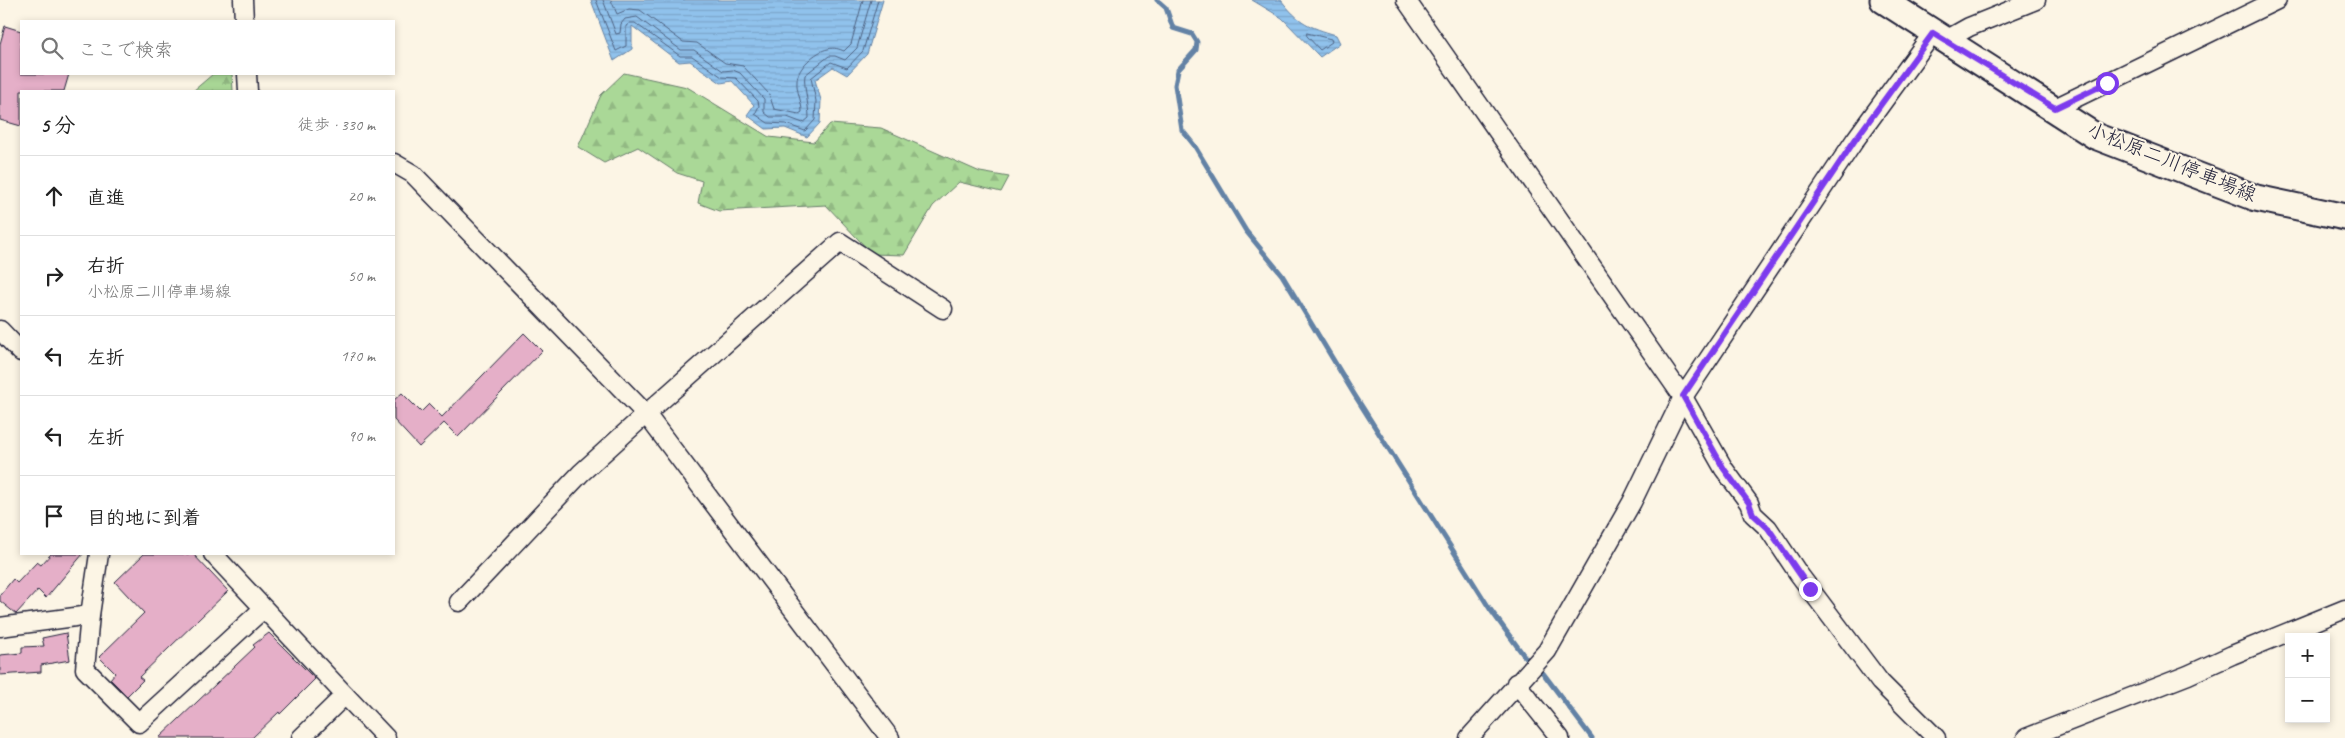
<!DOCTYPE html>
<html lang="ja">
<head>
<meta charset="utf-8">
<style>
	:root { --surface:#fff; --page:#f6f6f6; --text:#222; --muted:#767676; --line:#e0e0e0 }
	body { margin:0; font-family:Caveat,"Klee One",sans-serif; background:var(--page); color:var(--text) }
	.controls { position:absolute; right:15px; bottom:15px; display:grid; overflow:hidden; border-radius:0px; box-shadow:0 2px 8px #0003 }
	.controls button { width:45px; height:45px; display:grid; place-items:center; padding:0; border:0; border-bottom:1px solid var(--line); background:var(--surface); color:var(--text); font:25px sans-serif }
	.stop { position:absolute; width:15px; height:15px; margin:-11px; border:4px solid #7c3aed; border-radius:50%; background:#fff }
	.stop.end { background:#7c3aed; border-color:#fff; box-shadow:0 1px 5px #0008 }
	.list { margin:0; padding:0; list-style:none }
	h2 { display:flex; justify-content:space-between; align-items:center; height:65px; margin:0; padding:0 20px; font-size:21px }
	h2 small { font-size:16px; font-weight:400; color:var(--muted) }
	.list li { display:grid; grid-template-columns:32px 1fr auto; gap:15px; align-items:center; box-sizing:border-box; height:80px; padding:0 20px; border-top:1px solid var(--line) }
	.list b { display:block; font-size:19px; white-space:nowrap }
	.list p { margin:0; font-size:16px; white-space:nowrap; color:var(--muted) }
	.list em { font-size:16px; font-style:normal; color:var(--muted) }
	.icon { flex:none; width:28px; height:28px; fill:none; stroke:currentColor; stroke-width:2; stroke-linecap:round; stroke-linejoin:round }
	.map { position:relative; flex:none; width:2345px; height:738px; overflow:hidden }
	.search { position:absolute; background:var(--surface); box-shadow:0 2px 8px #0003; left:20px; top:20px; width:375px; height:55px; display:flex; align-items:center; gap:12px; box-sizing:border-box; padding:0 18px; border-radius:0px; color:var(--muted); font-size:19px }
	.panel { position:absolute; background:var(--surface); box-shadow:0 2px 8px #0003; left:20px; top:90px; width:375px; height:465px; border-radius:0px }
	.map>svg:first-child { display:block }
</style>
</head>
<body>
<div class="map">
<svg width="2345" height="738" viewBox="0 0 2345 738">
	<defs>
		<pattern id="forest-firs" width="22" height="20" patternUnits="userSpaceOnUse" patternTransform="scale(1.25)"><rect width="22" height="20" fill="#aad897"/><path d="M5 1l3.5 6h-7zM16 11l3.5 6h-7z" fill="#92b983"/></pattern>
		<pattern id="water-rules" width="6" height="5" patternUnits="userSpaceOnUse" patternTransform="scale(1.25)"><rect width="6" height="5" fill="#90c2ec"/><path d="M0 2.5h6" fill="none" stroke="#7ca6cb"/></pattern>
	</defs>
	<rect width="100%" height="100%" fill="#fcf5e5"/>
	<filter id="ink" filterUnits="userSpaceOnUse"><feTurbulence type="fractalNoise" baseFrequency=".02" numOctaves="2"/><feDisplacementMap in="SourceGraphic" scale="10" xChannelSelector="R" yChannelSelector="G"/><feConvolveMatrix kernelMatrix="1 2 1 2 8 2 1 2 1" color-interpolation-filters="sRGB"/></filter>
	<g filter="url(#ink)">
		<g fill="url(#forest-firs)" stroke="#667d69">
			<polygon points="624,73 687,87 769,137 814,142 830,124 881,128 980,172 1009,177 1001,192 959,182 933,206 904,255 872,254 826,205 719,211 698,203 702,181 677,173 638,147 604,163 578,147 601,95"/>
			<polygon points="213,74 232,74 233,91 193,91"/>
		</g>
		<g fill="url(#water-rules)" stroke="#6482a5">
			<polygon points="591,0 883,0 867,54 847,75 833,67 815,80 821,100 820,123 807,137 785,128 766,129 747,115 754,105 732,81 721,83 690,61 679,62 632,26 632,49 614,61"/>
			<path d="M1252 0H1281C1299 23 1309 27 1336 35L1340 43 1320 57 1282 18Z"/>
		</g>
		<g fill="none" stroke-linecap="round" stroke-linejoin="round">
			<g stroke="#4e6282" stroke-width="1">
				<polyline points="596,0 616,51 626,46 626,26 630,23 635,23 680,56 692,56 722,77 736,78 758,101 759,106 755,114 768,123 786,124 805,131 815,120 816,101 811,78 831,62 847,68 863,51 878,0"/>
				<path d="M603 0 616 34 620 33 621 24 625 19 637 17 681 50H694L723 71 733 70 740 73 764 99V112L770 117H787L803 123 809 118C809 105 803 84 805 75L829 56H835L845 60 857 48 871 0"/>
				<path d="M611 0 617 14 629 9 640 10 683 42 697 43 725 63 743 66 769 94 774 109 799 114 802 112C802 101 796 91 797 81 797 68 816 51 828 49 834 47 839 49 844 51L851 44 863 0"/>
				<polygon points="1307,33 1331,39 1332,42 1320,50 1307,36"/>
			</g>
			<polyline stroke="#6482a5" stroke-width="5" points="1157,0 1166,8 1173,28 1192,34 1197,42 1196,50 1178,70 1175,85 1182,130 1194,145 1246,231 1282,275 1354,394 1490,609 1525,657 1543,673 1592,738"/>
		</g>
		<g fill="#e5afc8" stroke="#22223b">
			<polygon points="5,26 21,31 21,74 69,74 64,91 21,91 21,126 0,120 0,44"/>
			<polygon points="524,333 542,351 458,437 444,423 419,447 394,420 394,400 402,393 421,412 429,404 442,417"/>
			<polygon points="51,554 83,554 46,598 38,590 16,614 0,601 0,595 13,579 17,583 37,562 41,565"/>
			<polygon points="144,554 193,554 228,591 139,677 143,680 127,696 110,679 115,673 99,657 144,613 115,582"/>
			<polygon points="66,633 70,660 41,665 41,672 0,675 0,655 22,653 22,647 44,646 42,638"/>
			<polygon points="269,633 315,679 280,714 279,712 252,738 159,738 255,647 253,645"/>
		</g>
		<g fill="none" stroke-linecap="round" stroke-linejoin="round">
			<g stroke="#22223b" stroke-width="21">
				<g id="street">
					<polyline points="243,0 244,21"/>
					<polyline points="1406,0 1683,397 1724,469 1749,503 1753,514 1768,528 1798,573 1880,682 1936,738"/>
					<polyline points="1944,41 1969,27 2036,0"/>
					<polyline points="247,74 248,91"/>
					<polyline points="2055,108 2277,0"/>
					<polyline points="394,163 413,174 646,414 890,738"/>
					<polyline points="0,330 21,352"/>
					<polyline points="213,554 345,695 301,738"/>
					<polyline points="459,602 581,473 646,414 840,242 943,309"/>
					<polyline points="90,615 85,669 139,723 263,609"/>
					<polyline points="0,627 90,615 99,554"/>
					<polyline points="1516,683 1560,738"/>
					<polyline points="345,695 386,738"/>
					<polyline points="1469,738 1547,651 1632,502 1683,397 1855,140 1933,33"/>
					<polyline points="2026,738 2188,675 2232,655 2345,609"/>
				</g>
			</g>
			<g stroke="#22223b" stroke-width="29">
				<polyline id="secondary" points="1883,0 2095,136 2256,198 2345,217"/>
			</g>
			<use href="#street" stroke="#fcf5e5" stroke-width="18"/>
			<use href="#secondary" stroke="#fcf5e5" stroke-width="25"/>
		</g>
	</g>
	<g fill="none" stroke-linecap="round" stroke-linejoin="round" filter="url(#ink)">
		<polyline stroke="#7c3aed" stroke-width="6" points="1810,589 1768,528 1753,514 1749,503 1724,469 1683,396 1855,140 1933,33 2055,108 2107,83"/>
	</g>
	<g text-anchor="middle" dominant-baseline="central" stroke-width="4" stroke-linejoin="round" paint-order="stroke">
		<g font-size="20" fill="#22223b" stroke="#fcf5e5">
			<text transform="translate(2172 162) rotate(22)">小松原二川停車場線</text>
		</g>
	</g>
</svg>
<div class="controls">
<button>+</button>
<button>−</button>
</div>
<div class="stop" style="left:2107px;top:83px"></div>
<div class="stop end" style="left:1810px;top:589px"></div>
<div class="search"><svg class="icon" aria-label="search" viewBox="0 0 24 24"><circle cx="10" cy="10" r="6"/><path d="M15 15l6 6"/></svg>ここで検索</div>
<section class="panel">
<h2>5 分<small>徒歩 · 330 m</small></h2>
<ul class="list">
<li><svg class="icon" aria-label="ahead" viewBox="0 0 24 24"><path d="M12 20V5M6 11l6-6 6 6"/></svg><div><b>直進</b></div><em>20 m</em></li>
<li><svg class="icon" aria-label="right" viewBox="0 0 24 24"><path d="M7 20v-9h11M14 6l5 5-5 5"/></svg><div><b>右折</b><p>小松原二川停車場線</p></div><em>50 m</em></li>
<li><svg class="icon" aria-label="left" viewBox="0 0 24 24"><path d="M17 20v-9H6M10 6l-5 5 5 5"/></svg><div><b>左折</b></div><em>170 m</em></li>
<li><svg class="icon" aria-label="left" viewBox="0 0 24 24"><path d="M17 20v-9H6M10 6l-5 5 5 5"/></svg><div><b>左折</b></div><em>90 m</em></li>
<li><svg class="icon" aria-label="arrive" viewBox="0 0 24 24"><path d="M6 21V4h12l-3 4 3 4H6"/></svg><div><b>目的地に到着</b></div></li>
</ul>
</section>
</div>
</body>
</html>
